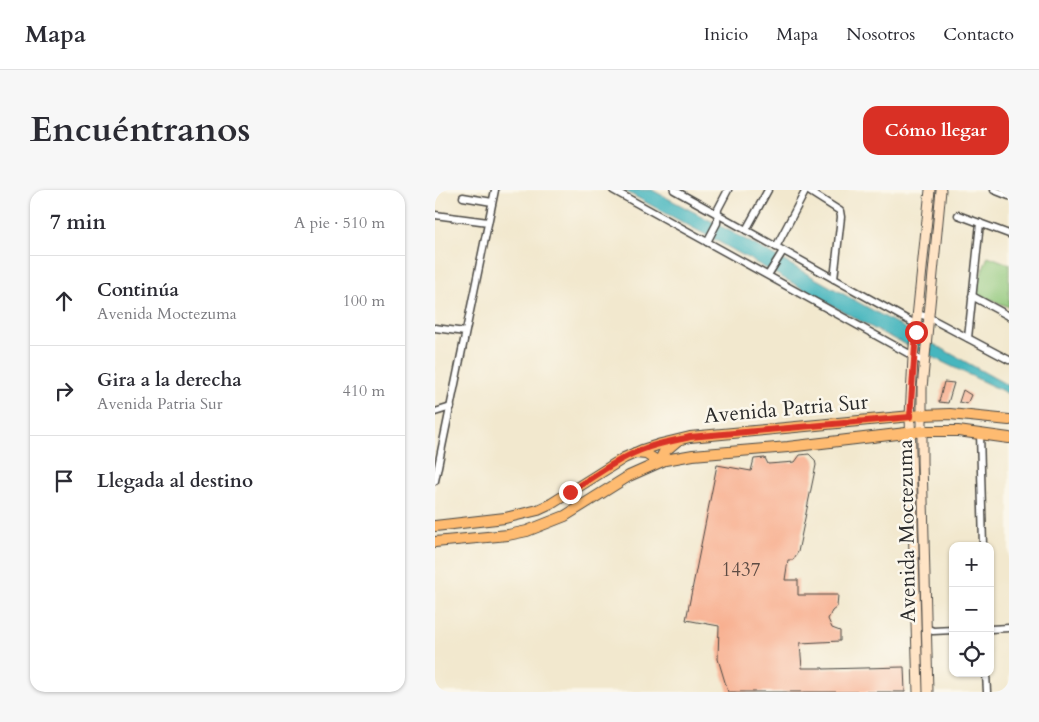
<!DOCTYPE html>
<html lang="es">
<head>
<meta charset="utf-8">
<style>
	:root { --surface:#fff; --page:#f7f7f7; --text:#2b2b33; --muted:#7c7c81; --line:#e1e1e2; --accent:#d93025 }
	body { margin:0; font-family:Cardo,serif; background:var(--page); color:var(--text) }
	.controls { position:absolute; right:15px; bottom:15px; display:grid; overflow:hidden; border-radius:10px; box-shadow:0 1px 4px #0004 }
	.controls button { width:45px; height:45px; display:grid; place-items:center; padding:0; border:0; border-bottom:1px solid var(--line); background:var(--surface); color:var(--text); font:25px sans-serif }
	.stop { position:absolute; width:15px; height:15px; margin:-11px; border:4px solid #d93025; border-radius:50%; background:#fff }
	.stop.end { background:#d93025; border-color:#fff; box-shadow:0 1px 5px #0008 }
	.list { margin:0; padding:0; list-style:none }
	h2 { display:flex; justify-content:space-between; align-items:center; height:65px; margin:0; padding:0 20px; font-size:21px }
	h2 small { font-size:16px; font-weight:400; color:var(--muted) }
	.list li { display:grid; grid-template-columns:32px 1fr auto; gap:15px; align-items:center; box-sizing:border-box; height:90px; padding:0 20px; border-top:1px solid var(--line) }
	.list b { display:block; font-size:19px; white-space:nowrap }
	.list p { margin:0; font-size:16px; white-space:nowrap; color:var(--muted) }
	.list em { font-size:16px; font-style:normal; color:var(--muted) }
	.icon { flex:none; width:28px; height:28px; fill:none; stroke:currentColor; stroke-width:2; stroke-linecap:round; stroke-linejoin:round }
	.map { position:relative; flex:none; width:574px; height:502px; overflow:hidden; border-radius:15px }
	header { display:flex; align-items:center; gap:30px; box-sizing:border-box; height:70px; padding:0 25px; background:var(--surface); border-bottom:1px solid var(--line) }
	header strong { font-size:24px }
	nav { display:flex; gap:28px; margin-inline-start:auto; font-size:18px }
	.intro { display:flex; align-items:center; justify-content:space-between; box-sizing:border-box; height:120px; padding:0 30px }
	h1 { margin:0; font-size:35px }
	.button { padding:12px 22px; border-radius:15px; background:var(--accent); color:#fff; font-size:18px; font-weight:700 }
	main { display:flex; gap:30px; padding:0 30px }
	aside { flex:1; background:var(--surface); border-radius:15px; box-shadow:0 1px 4px #0004 }
	.map>svg:first-child { display:block }
</style>
</head>
<body>
<header>
<strong>Mapa</strong>
<nav><a>Inicio</a><a>Mapa</a><a>Nosotros</a><a>Contacto</a></nav>
</header>
<div class="intro"><h1>Encuéntranos</h1><a class="button">Cómo llegar</a></div>
<main>
<aside>
<h2>7 min<small>A pie · 510 m</small></h2>
<ul class="list">
<li><svg class="icon" aria-label="ahead" viewBox="0 0 24 24"><path d="M12 20V5M6 11l6-6 6 6"/></svg><div><b>Continúa</b><p>Avenida Moctezuma</p></div><em>100 m</em></li>
<li><svg class="icon" aria-label="right" viewBox="0 0 24 24"><path d="M7 20v-9h11M14 6l5 5-5 5"/></svg><div><b>Gira a la derecha</b><p>Avenida Patria Sur</p></div><em>410 m</em></li>
<li><svg class="icon" aria-label="arrive" viewBox="0 0 24 24"><path d="M6 21V4h12l-3 4 3 4H6"/></svg><div><b>Llegada al destino</b></div></li>
</ul>
</aside>
<div class="map">
<svg width="574" height="502" viewBox="0 0 574 502">
	<rect width="100%" height="100%" fill="#fbf7ec"/>
	<filter id="ink" filterUnits="userSpaceOnUse"><feTurbulence type="fractalNoise" baseFrequency=".02" numOctaves="2"/><feDisplacementMap in="SourceGraphic" scale="10" xChannelSelector="R" yChannelSelector="G"/><feConvolveMatrix kernelMatrix="1 2 1 2 8 2 1 2 1" color-interpolation-filters="sRGB"/></filter>
	<filter id="wash" filterUnits="userSpaceOnUse"><feTurbulence type="fractalNoise" baseFrequency=".0096" numOctaves="4" result="noise"/><feDisplacementMap in="SourceGraphic" scale="20" xChannelSelector="R" yChannelSelector="G"/><feGaussianBlur stdDeviation="1.12" result="paint"/><feColorMatrix in="noise" values="0 0 0 0 0 0 0 0 0 0 0 0 0 0 0 0 0 1.4 0 .05"/><feComposite in="paint" operator="in"/></filter>
	<g filter="url(#wash)">
		<rect width="100%" height="100%" fill="#f2e8ce"/>
		<polygon fill="#90c77a" stroke="#5e7952" points="553,66 574,74 574,117 539,103"/>
		<polygon fill="#46b6be" stroke="#387074" points="188,0 217,0 295,41 574,196 574,204 443,141 284,52"/>
		<g id="blocks">
			<g fill="#f8af8f">
				<polygon points="509,192 519,193 513,213 504,212"/>
				<polygon points="528,200 536,205 532,214 524,212"/>
				<polygon points="374,264 380,270 381,275 363,362 358,370 353,370 350,390 363,390 363,405 403,405 402,417 397,421 393,429 397,438 405,441 405,451 365,453 367,478 388,478 388,479 469,477 470,502 293,502 283,469 284,436 251,430 282,275 316,281 319,269 330,268 333,274 360,272 365,265"/>
			</g>
		</g>
	</g>
	<g filter="url(#ink)">
		<use href="#blocks" fill-opacity="0" stroke="#494743" stroke-width="1"/>
		<g fill="none" stroke-linecap="round" stroke-linejoin="round">
			<g stroke="#494743" stroke-width="9">
				<g id="street">
					<polyline points="178,0 489,172"/>
					<polyline points="239,0 482,135 492,136"/>
					<polyline points="372,0 405,21 406,27 399,89"/>
					<polyline points="559,0 574,6"/>
					<polyline points="28,7 57,12"/>
					<polyline points="0,25 53,32"/>
					<polyline points="523,25 574,44"/>
					<polyline points="311,40 333,0"/>
					<polyline points="272,52 282,33 283,19 293,0"/>
					<polyline points="341,57 371,0"/>
					<polyline points="333,85 348,61"/>
					<polyline points="537,106 574,126"/>
					<polyline points="483,124 493,127 574,170"/>
					<polyline points="0,138 30,142"/>
					<polyline points="533,148 545,33"/>
					<polyline points="0,222 16,217"/>
					<polyline points="545,243 548,356"/>
					<polyline points="0,291 60,0"/>
					<polyline points="491,438 498,441 518,440"/>
					<polyline points="555,439 574,438"/>
					<polyline points="551,483 552,502"/>
				</g>
			</g>
			<g stroke="#494743" stroke-width="11">
				<g id="secondary">
					<polyline points="483,502 475,227 478,167 495,0"/>
					<polyline points="493,502 487,271 487,198 506,0"/>
				</g>
			</g>
			<g stroke="#494743" stroke-width="12">
				<g id="primary">
					<polyline points="200,263 211,264 224,272 229,262 242,251"/>
					<polyline points="0,336 70,328 103,320 116,314 189,268 207,260 226,254 255,247 487,225 515,224 574,230"/>
					<polyline points="0,352 73,345 92,341 130,326 194,286 230,270 258,265 353,257 488,241 523,241 574,248"/>
				</g>
			</g>
			<use href="#street" stroke="#fff" stroke-width="6"/>
			<use href="#secondary" stroke="#ffe4c6" stroke-width="9"/>
			<use href="#primary" stroke="#febb71" stroke-width="10"/>
		</g>
	</g>
	<g fill="none" stroke-linecap="round" stroke-linejoin="round" filter="url(#ink)">
		<path stroke="#d93025" stroke-width="6" d="M135 302C158 287 181 270 206 260 222 253 239 251 255 247L475 227 481 142"/>
	</g>
	<g text-anchor="middle" dominant-baseline="central" stroke-width="5" stroke-linejoin="round" paint-order="stroke">
		<g font-size="19" fill="#5e4c44">
			<text x="306" y="380">1437</text>
		</g>
		<g font-size="21" fill="#2b2b2b" stroke="#fbf7ec">
			<text transform="translate(351 219) rotate(-5)">Avenida Patria Sur</text>
			<text transform="translate(472 341) rotate(-91)">Avenida Moctezuma</text>
		</g>
	</g>
</svg>
<div class="controls">
<button>+</button>
<button>−</button>
<button><svg class="icon" aria-label="locate" viewBox="0 0 24 24"><circle cx="12" cy="12" r="6"/><path d="M12 2v4M12 18v4M2 12h4M18 12h4"/></svg></button>
</div>
<div class="stop" style="left:481px;top:142px"></div>
<div class="stop end" style="left:135px;top:302px"></div>
</div>
</main>
</body>
</html>
